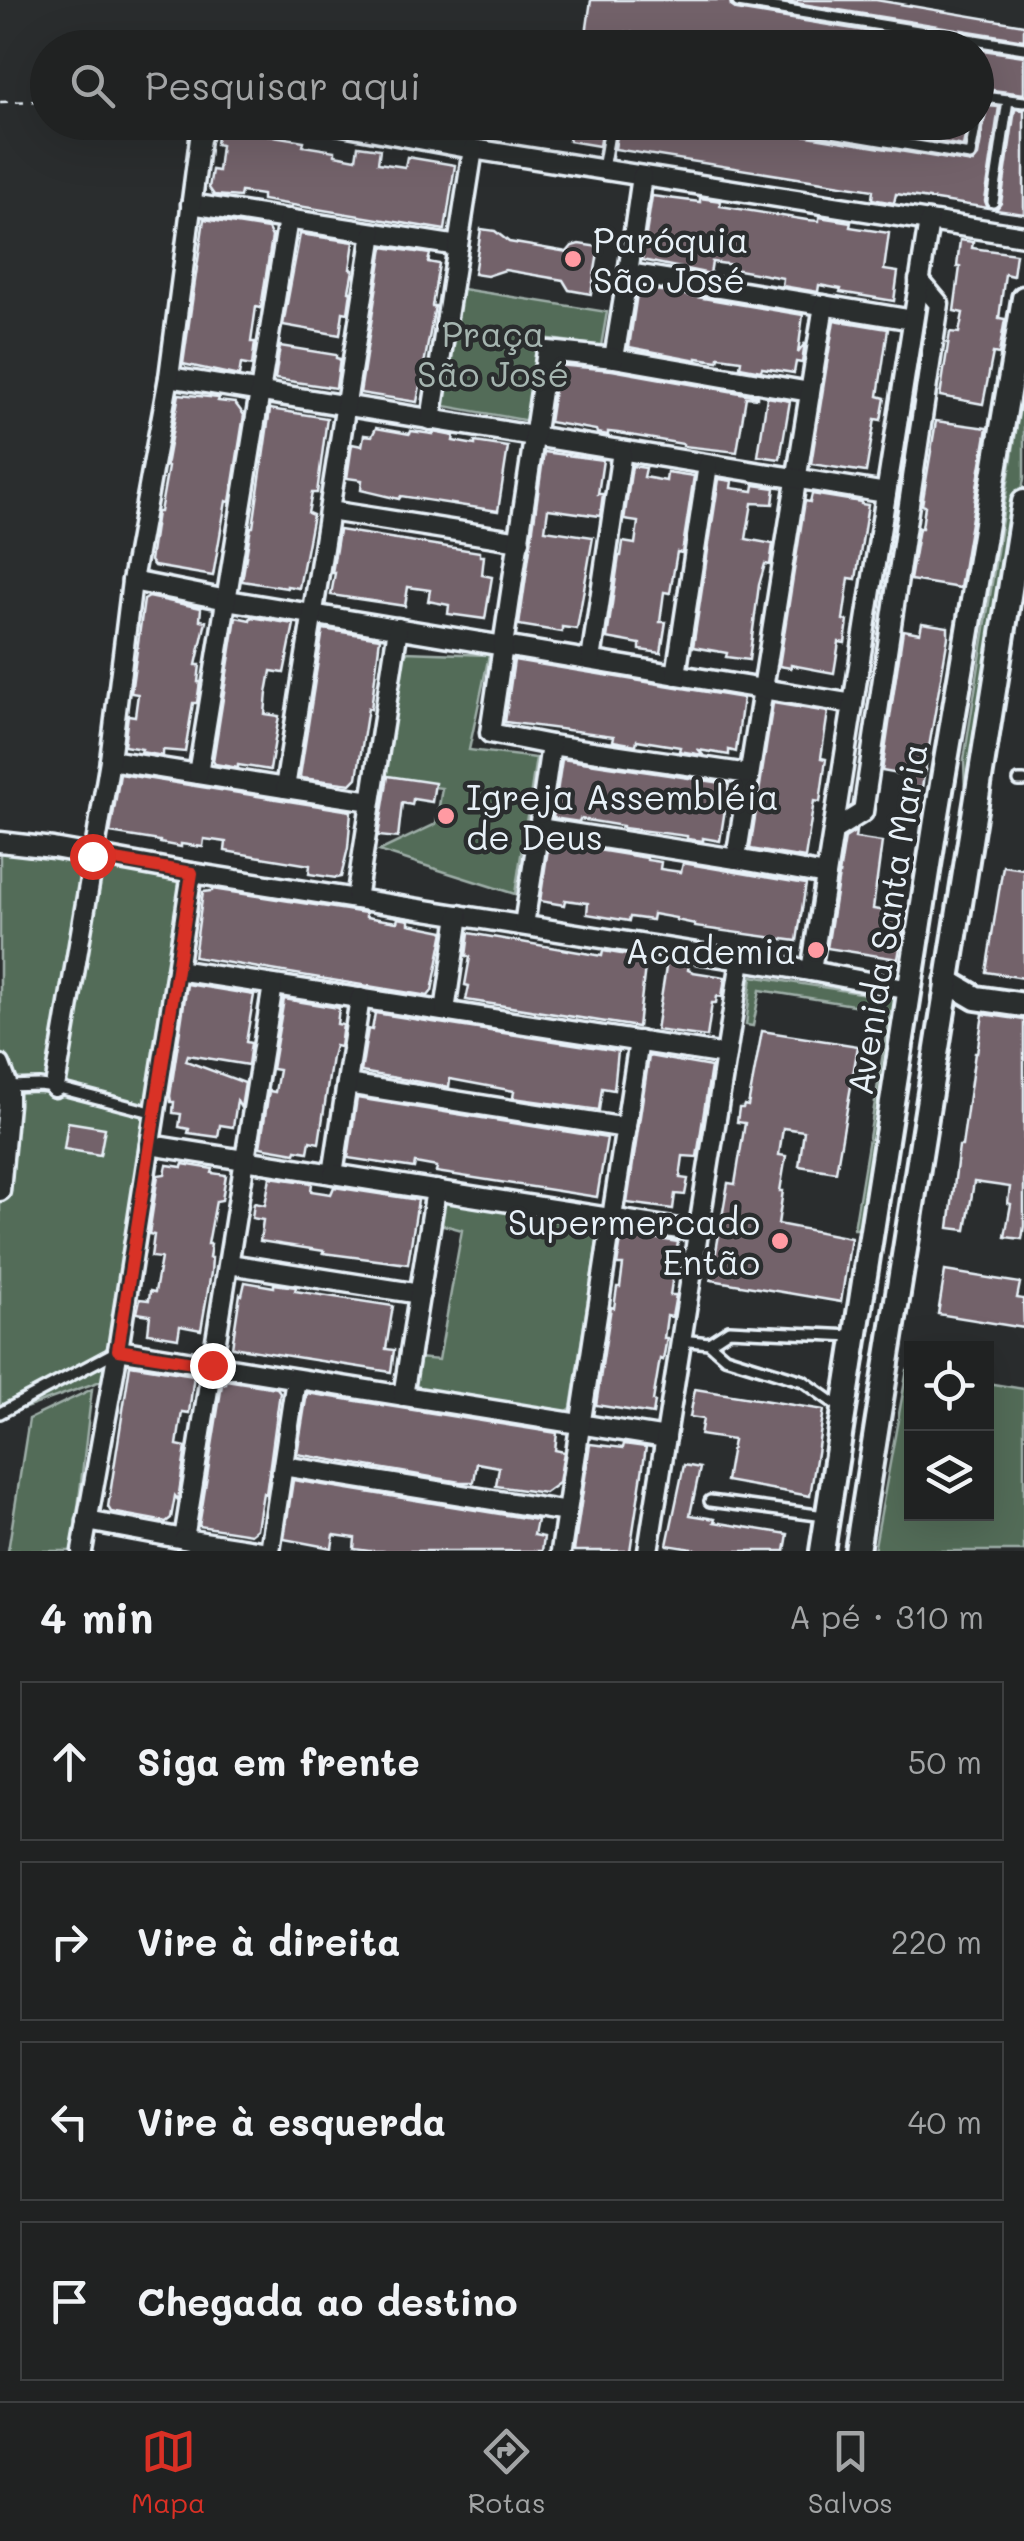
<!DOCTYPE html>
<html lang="pt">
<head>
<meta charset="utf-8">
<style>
	:root { --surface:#202222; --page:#2d2f2f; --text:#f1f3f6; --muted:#a2a4a5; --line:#3d3f40; --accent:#d93025 }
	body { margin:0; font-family:Mali,sans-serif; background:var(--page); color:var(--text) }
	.controls { position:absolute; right:30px; bottom:30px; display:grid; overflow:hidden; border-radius:0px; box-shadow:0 10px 40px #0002 }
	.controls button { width:90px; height:90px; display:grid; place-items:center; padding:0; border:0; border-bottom:2px solid var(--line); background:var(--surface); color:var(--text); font:50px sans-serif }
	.stop { position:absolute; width:30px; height:30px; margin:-22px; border:8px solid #d93025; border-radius:50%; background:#fff }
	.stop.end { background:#d93025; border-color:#fff; box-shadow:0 2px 10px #0008 }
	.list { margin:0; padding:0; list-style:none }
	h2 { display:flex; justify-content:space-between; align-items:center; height:130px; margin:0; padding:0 40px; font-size:42px }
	h2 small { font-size:32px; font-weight:400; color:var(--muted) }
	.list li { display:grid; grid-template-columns:65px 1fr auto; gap:30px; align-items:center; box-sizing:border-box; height:160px; margin:0 20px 20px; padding:0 20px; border:2px solid var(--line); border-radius:0px }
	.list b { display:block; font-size:38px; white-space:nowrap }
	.list em { font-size:32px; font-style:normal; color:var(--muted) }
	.icon { flex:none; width:55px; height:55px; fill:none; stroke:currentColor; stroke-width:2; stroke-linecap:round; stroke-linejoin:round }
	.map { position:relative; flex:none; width:1024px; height:1551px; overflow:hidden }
	.search { position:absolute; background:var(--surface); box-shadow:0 10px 40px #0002; left:30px; right:30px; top:30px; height:110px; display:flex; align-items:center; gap:25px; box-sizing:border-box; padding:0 35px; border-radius:55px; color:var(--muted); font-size:38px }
	.sheet { height:850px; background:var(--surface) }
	nav { display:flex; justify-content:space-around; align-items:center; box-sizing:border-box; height:140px; border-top:2px solid var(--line); background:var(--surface); font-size:28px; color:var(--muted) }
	nav a { display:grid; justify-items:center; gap:5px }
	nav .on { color:var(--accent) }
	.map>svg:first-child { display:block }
</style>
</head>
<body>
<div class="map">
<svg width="1024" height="1551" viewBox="0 0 1024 1551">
	<rect width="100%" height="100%" fill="#2a2d2e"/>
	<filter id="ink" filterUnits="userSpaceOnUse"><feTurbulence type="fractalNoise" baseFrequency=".01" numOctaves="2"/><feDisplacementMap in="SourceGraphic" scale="20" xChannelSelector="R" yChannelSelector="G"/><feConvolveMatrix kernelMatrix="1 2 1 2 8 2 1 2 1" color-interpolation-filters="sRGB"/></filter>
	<g filter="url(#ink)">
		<g fill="#536c59" stroke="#9eaea8" stroke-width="2.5">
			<polygon points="456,288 607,312 601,346 542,338 529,421 439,405"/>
			<polygon points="1024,381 1024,478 970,824 966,825 964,760"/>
			<polygon points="405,652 489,655 469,750 536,758 515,894 379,851 436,824 442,788 385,781"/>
			<polygon points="0,844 192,873 112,1377 0,1417"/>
			<polygon points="752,976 904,1000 867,1229 854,1229 890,1011 760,990 753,1026 746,1025"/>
			<polygon points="443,1198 600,1223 571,1408 562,1415 414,1390 418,1358 439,1360 462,1230 440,1224"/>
			<polygon points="907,1370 912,1370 912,1514 986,1514 987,1383 1024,1389 1024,1551 874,1551"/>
			<polygon points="92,1389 73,1551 8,1551 29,1419"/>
		</g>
		<g fill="#73626b" stroke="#e8f1f8" stroke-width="2.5">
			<polygon points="591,0 730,0 731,6 737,10 970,48 685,48 678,40 626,32 619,36 617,48 584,48"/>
			<polygon points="777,0 876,0 1024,25 1024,40"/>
			<polygon points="976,49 1024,56 1024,94 976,88"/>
			<polygon points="987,106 999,107 985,201 988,208 896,194 894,203 872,199 873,190 615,149 619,122 765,122 772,130 972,163 978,156"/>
			<polygon points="1015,109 1024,110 1024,214 996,210 1001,203"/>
			<polygon points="572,122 603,122 599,146 569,141"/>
			<polygon points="825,122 968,122 963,146"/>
			<polygon points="218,127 304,141 303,146 335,151 335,155 356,159 358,146 380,149 378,163 405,167 407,157 455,165 445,230 262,200 262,195 241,192 240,197 214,195 209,188 212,170 218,171 221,145 216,144"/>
			<polygon points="652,196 700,202 700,198 721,201 720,206 807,220 819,221 819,217 851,222 850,227 889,233 884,270 898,272 894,301 840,292 841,289 819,285 818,292 782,286 783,278 733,269 734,265 712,262 710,274 642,260"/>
			<polygon points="204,219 268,229 272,237 261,308 256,307 251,342 255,342 252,366 241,364 239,376 183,364"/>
			<polygon points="481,229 495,231 509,242 567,252 572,246 579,244 599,247 591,294 569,290 563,280 505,270 487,276 474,274"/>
			<polygon points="300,234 354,242 350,269 353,270 349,291 351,292 348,313 343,312 340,335 283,325"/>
			<polygon points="960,240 973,242 972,248 1016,254 1013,276 1005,274 999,318 1005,319 999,354 993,353 983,404 940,396 950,332 959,333 963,313 954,311 960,267 957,267"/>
			<polygon points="383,247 430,254 428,262 439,264 432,306 435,306 417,402 360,393"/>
			<polygon points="638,287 803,315 798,353 805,343 802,363 796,362 794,373 762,368 761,371 740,367 741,360 719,357 718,361 697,358 697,360 629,347"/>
			<polygon points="834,320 888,329 878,396 885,398 881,420 875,419 866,472 811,464"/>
			<polygon points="280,346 336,355 336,358 340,359 336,388 275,379"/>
			<polygon points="558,365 612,370 757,396 757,398 746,397 737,452 683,446 683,444 618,433 608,432 608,435 597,433 596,430 549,422"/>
			<polygon points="179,394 219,398 218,401 235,403 244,415 230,502 226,501 213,576 154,566 150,561 157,512 160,512 168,467 166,466"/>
			<polygon points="767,397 790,401 780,459 758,456"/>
			<polygon points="270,409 327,418 317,493 312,493 308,513 313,515 299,588 287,586 287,588 242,581 251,527 253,527"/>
			<polygon points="936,421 987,428 960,588 910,580 919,528 922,528 925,506 922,505"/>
			<polygon points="376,428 410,434 411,431 433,434 433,432 454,436 453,441 475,445 475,442 508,447 498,511 401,496 399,499 361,490 362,480 347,478 352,444 362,446 364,435 372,436"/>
			<polygon points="544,452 603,460 598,494 603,494 600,516 548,509 545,530 593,537 577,629 562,627 562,632 519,625"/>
			<polygon points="632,466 646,468 644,477 666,481 667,472 694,476 682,553 677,552 670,593 664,592 660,622 666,622 661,653 640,650 640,644 607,638 619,556 621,556 623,542 635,544 638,522 624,520"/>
			<polygon points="719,479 732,481 731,488 753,491 754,485 775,488 773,504 752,503 746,539 773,544 770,565 765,564 759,585 749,660 726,657 727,653 693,647"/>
			<polygon points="812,494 861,502 861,504 868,505 856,579 849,578 843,620 848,621 845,643 839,642 834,673 791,665 791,668 779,666 805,501 810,502"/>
			<polygon points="339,530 480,552 480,556 484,556 482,575 492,577 485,619 448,614 449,605 428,601 430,590 408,587 405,606 331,595 335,573 332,573"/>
			<polygon points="149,597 201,608 200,620 206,621 196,665 200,665 198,682 200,682 197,703 193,703 185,752 163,750 163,756 141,752 142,749 124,746 128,715 135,716 138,694 131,693 144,600"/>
			<polygon points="236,617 250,620 251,617 294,624 284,673 271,671 267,693 265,714 279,716 270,770 238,765 238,768 215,764 213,761"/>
			<polygon points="922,623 948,627 948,637 922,788 909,786 910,776 882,771 903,630 920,633"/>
			<polygon points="323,629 380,638 371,709 368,708 357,778 351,784 301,778 300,776"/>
			<polygon points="514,660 743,698 736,752 729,750 729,755 699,750 703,755 679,751 680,747 637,740 636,745 613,741 614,736 505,722"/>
			<polygon points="773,703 828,712 821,758 826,759 820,802 814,801 805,858 750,849"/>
			<polygon points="562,759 729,784 720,841 703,838 703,841 687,839 687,836 623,828 623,826 580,819 579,822 553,818"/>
			<polygon points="120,774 351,811 348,848 341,877 336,878 309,874 310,865 225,851 226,842 204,839 203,847 181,844 181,847 160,843 160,841 110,833"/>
			<polygon points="388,776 435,783 432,802 413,799 412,805 402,803 398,838 378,836"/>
			<polygon points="856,831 855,838 882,842 873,909 906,914 898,959 827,948 845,838"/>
			<polygon points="549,842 647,858 647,860 661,862 660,869 681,872 683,863 806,884 797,941 695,927 695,924 676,920 676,918 653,914 652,920 630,917 629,921 587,914 588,903 565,900 564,905 540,901"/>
			<polygon points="1003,866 1024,869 1024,978 986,972"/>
			<polygon points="212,889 366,913 366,917 397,922 398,918 409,920 409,924 444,931 432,991 428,996 194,957 203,892 212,891"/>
			<polygon points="469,933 602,956 603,951 646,958 638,1027 466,1000 469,986 465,985 470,957 466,956"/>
			<polygon points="667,961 689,964 688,970 693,972 725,977 722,997 717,996 716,1003 712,1003 707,1037 656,1030"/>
			<polygon points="187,984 254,995 246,1042 251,1043 248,1065 188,1055 186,1061 245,1083 241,1108 237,1101 233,1127 220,1125 218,1137 188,1133 189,1129 179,1127 181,1114 173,1113 174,1102 171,1102 170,1096"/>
			<polygon points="284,999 339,1008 337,1024 343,1025 340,1047 335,1046 332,1057 319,1143 310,1141 308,1152 296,1150 295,1153 260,1147 269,1091 275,1092 279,1070 272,1069"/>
			<polygon points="375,1013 618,1051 614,1090 602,1088 599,1110 513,1098 514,1091 450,1079 449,1087 361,1072 368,1029 372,1030"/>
			<polygon points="983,1014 1024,1020 1024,1226 1022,1239 1005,1237 1011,1204 1008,1203 1010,1187 974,1182 966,1230 949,1228 959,1146 962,1146 975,1053 977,1053"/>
			<polygon points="762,1031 858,1046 836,1172 799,1166 804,1131 783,1128 779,1155 786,1156 780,1191 783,1191 778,1224 851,1238 841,1302 711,1280 728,1183 735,1184 745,1123 737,1122 739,1108 743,1108 744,1105 748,1106"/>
			<polygon points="649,1056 711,1067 697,1157 683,1156 680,1178 688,1179 685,1195 675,1194 673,1209 627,1203"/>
			<polygon points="357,1098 607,1138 597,1197 436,1172 437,1167 415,1163 414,1168 348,1158"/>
			<polygon points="68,1122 105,1128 100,1155 64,1149"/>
			<polygon points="183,1164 213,1169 212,1173 226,1175 222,1200 216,1201 208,1244 211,1244 209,1258 212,1258 211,1273 201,1330 180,1326 178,1338 148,1333 150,1315 137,1313 140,1299 149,1300 150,1291 155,1292 161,1258 151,1257 154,1235 149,1234 158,1175 165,1174 167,1165 182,1167"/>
			<polygon points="270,1177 312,1183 311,1191 331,1194 334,1187 418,1200 408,1264 323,1253 324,1251 260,1241 263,1220 252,1218 254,1203 265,1205"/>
			<polygon points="622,1233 678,1242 670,1295 676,1295 672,1317 667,1316 664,1338 667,1338 663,1360 660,1359 653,1401 655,1402 653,1414 596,1405 611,1307 614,1308 617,1287 620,1287 623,1265 617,1265"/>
			<polygon points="945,1271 1020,1283 1017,1298 1023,1299 1024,1328 938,1314"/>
			<polygon points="245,1282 274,1287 274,1284 296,1287 295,1291 393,1306 386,1349 394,1350 391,1372 232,1347 240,1294 242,1295"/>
			<polygon points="130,1365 194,1375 189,1413 182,1412 177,1445 186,1447 178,1500 175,1496 171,1518 166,1522 111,1512 108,1507"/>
			<polygon points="226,1380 277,1388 280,1392 266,1494 263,1493 257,1529 251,1534 199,1526 222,1384 226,1384"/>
			<polygon points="695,1389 824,1410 810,1496 726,1481 733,1440 700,1435 703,1419 690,1417"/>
			<polygon points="307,1393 557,1433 555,1450 564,1452 559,1483 545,1493 496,1486 499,1467 477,1463 474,1482 460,1482 297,1454"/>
			<polygon points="590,1444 623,1448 624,1444 646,1447 630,1551 574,1551"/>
			<polygon points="684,1465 700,1468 690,1515 715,1519 714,1522 788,1534 785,1551 704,1551 667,1545"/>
			<polygon points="293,1480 537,1520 534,1535 544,1537 542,1551 369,1551 354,1549 355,1538 334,1535 332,1548 284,1539"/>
		</g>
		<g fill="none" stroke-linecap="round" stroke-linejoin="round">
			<g stroke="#e8f1f8" stroke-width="16">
				<g id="lane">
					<polyline points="738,2 1024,48"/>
					<polyline points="625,48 626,40 677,48"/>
					<polyline points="976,96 1024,102"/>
					<polyline points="976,121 981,96"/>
					<polyline points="773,122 970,155 976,122"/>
					<polyline points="603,169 611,122"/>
					<polyline points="993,202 1008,100"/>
					<polyline points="1019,781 1024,781"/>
					<polyline points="8,1086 39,1085 55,1087 155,1113"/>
					<polyline points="681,1340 709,1343 725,1357 803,1381 841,1408"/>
					<polyline points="709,1343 729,1330 853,1336"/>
					<polyline points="0,1413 115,1352"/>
					<polyline points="710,1501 825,1516"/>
				</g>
			</g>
			<g stroke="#e8f1f8" stroke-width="25">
				<g id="street">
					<polyline points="326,122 473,149 1024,236"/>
					<polyline points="642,176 628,273 913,320"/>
					<polyline points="191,204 458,246"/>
					<polyline points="628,273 614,358 810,392"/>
					<polyline points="824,305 736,859 826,875"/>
					<polyline points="169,377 886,493"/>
					<polyline points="431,420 473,149"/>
					<polyline points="330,511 520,541"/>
					<polyline points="132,581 227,600 853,704"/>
					<polyline points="591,660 622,451"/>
					<polyline points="676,675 708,465"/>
					<polyline points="551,745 749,774"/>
					<polyline points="110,760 285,788 373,233"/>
					<polyline points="198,774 288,219"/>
					<polyline points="285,788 371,801"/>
					<polyline points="539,828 551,745 490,733 547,351 614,358"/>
					<polyline points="834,830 863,812 939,304 919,280"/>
					<polyline points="0,842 53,848 192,873 811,971 910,990"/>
					<polyline points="356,899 398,628"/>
					<polyline points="524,925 539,828 736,859"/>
					<polyline points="177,970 726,1055"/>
					<polyline points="811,971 929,221"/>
					<polyline points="445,1011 459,915"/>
					<polyline points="0,1065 8,1086 8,1104 0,1191"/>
					<polyline points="347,1084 626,1128"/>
					<polyline points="55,1087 110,760 132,581 169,377 200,139 207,122"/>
					<polyline points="150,1145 333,1174 360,998"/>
					<polyline points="333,1174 698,1232"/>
					<polyline points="229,1264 420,1294"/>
					<polyline points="118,1350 666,1438"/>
					<polyline points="403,1396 436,1190"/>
					<polyline points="283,1466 567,1512"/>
					<polyline points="87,1521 184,1539 273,985"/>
					<polyline points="184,1539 261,1551"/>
					<polyline points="82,1551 118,1350 192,873"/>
					<polyline points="270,1551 296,1379"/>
					<polyline points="561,1551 639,1041"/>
					<polyline points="648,1551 741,960"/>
				</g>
			</g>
			<g stroke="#e8f1f8" stroke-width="30">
				<g id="secondary">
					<polyline points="947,981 976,998 1024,1005"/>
					<polyline points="822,1551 937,814 1024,298"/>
					<polyline points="857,1551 1024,502"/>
				</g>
			</g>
			<polyline stroke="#e8f1f8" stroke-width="2.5" stroke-dasharray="8 8" stroke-linecap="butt" points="0,102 48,101"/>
			<use href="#lane" stroke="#2a2d2e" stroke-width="9"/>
			<use href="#street" stroke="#2a2d2e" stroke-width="18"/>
			<use href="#secondary" stroke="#2a2d2e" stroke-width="22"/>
		</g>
	</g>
	<g fill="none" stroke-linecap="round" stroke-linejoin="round" filter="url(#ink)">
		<polyline stroke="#d93025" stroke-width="12" points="92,856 192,873 118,1350 212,1365"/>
	</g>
	<g fill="#ff9aa2" stroke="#2a2d2e" stroke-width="4">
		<circle cx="573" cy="259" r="10"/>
		<circle cx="446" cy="816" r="10"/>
		<circle cx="816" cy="950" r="10"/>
		<circle cx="780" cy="1241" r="10"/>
	</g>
	<g text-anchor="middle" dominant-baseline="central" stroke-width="9" stroke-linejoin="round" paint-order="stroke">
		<g font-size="35" fill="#e8f1f8" stroke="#2a2d2e" text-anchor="start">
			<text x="593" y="239">Paróquia<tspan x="593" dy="40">São José</tspan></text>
			<text x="466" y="796">Igreja Assembléia<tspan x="466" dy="40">de Deus</tspan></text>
			<text x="796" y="950" text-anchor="end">Academia</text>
			<text x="760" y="1221" text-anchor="end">Supermercado<tspan x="760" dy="40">Então</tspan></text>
		</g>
		<g font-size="35" fill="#a5b5b0" stroke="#2a2d2e">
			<text x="493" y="333">Praça<tspan x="493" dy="40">São José</tspan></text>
		</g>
		<g font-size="35" fill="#e8f1f8" stroke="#2a2d2e">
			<text transform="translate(886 919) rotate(-81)">Avenida Santa Maria</text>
		</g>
	</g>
</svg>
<div class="controls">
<button><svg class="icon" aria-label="locate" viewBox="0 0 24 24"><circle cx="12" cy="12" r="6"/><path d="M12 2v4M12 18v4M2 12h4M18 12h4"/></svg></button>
<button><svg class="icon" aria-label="layers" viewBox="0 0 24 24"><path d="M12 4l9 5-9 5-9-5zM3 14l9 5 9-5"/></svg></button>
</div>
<div class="stop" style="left:92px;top:856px"></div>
<div class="stop end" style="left:212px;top:1365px"></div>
<div class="search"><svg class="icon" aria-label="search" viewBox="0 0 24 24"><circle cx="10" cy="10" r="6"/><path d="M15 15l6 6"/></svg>Pesquisar aqui</div>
</div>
<section class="sheet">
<h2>4 min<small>A pé · 310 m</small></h2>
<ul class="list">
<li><svg class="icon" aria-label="ahead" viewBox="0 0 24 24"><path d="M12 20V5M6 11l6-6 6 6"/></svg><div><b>Siga em frente</b></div><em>50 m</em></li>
<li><svg class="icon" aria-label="right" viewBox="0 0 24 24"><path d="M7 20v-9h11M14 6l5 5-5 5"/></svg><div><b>Vire à direita</b></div><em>220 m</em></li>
<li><svg class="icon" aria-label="left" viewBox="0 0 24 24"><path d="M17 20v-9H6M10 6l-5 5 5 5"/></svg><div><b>Vire à esquerda</b></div><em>40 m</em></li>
<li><svg class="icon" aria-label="arrive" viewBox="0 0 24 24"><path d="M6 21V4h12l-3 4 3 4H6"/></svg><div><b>Chegada ao destino</b></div></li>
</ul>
</section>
<nav>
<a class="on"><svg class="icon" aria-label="map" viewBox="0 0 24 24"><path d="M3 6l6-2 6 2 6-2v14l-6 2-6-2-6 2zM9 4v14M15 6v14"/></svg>Mapa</a>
<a><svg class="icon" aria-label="directions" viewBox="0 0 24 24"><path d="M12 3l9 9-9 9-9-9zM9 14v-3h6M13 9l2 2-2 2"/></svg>Rotas</a>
<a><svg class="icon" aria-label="saved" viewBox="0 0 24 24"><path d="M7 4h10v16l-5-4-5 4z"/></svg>Salvos</a>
</nav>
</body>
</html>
